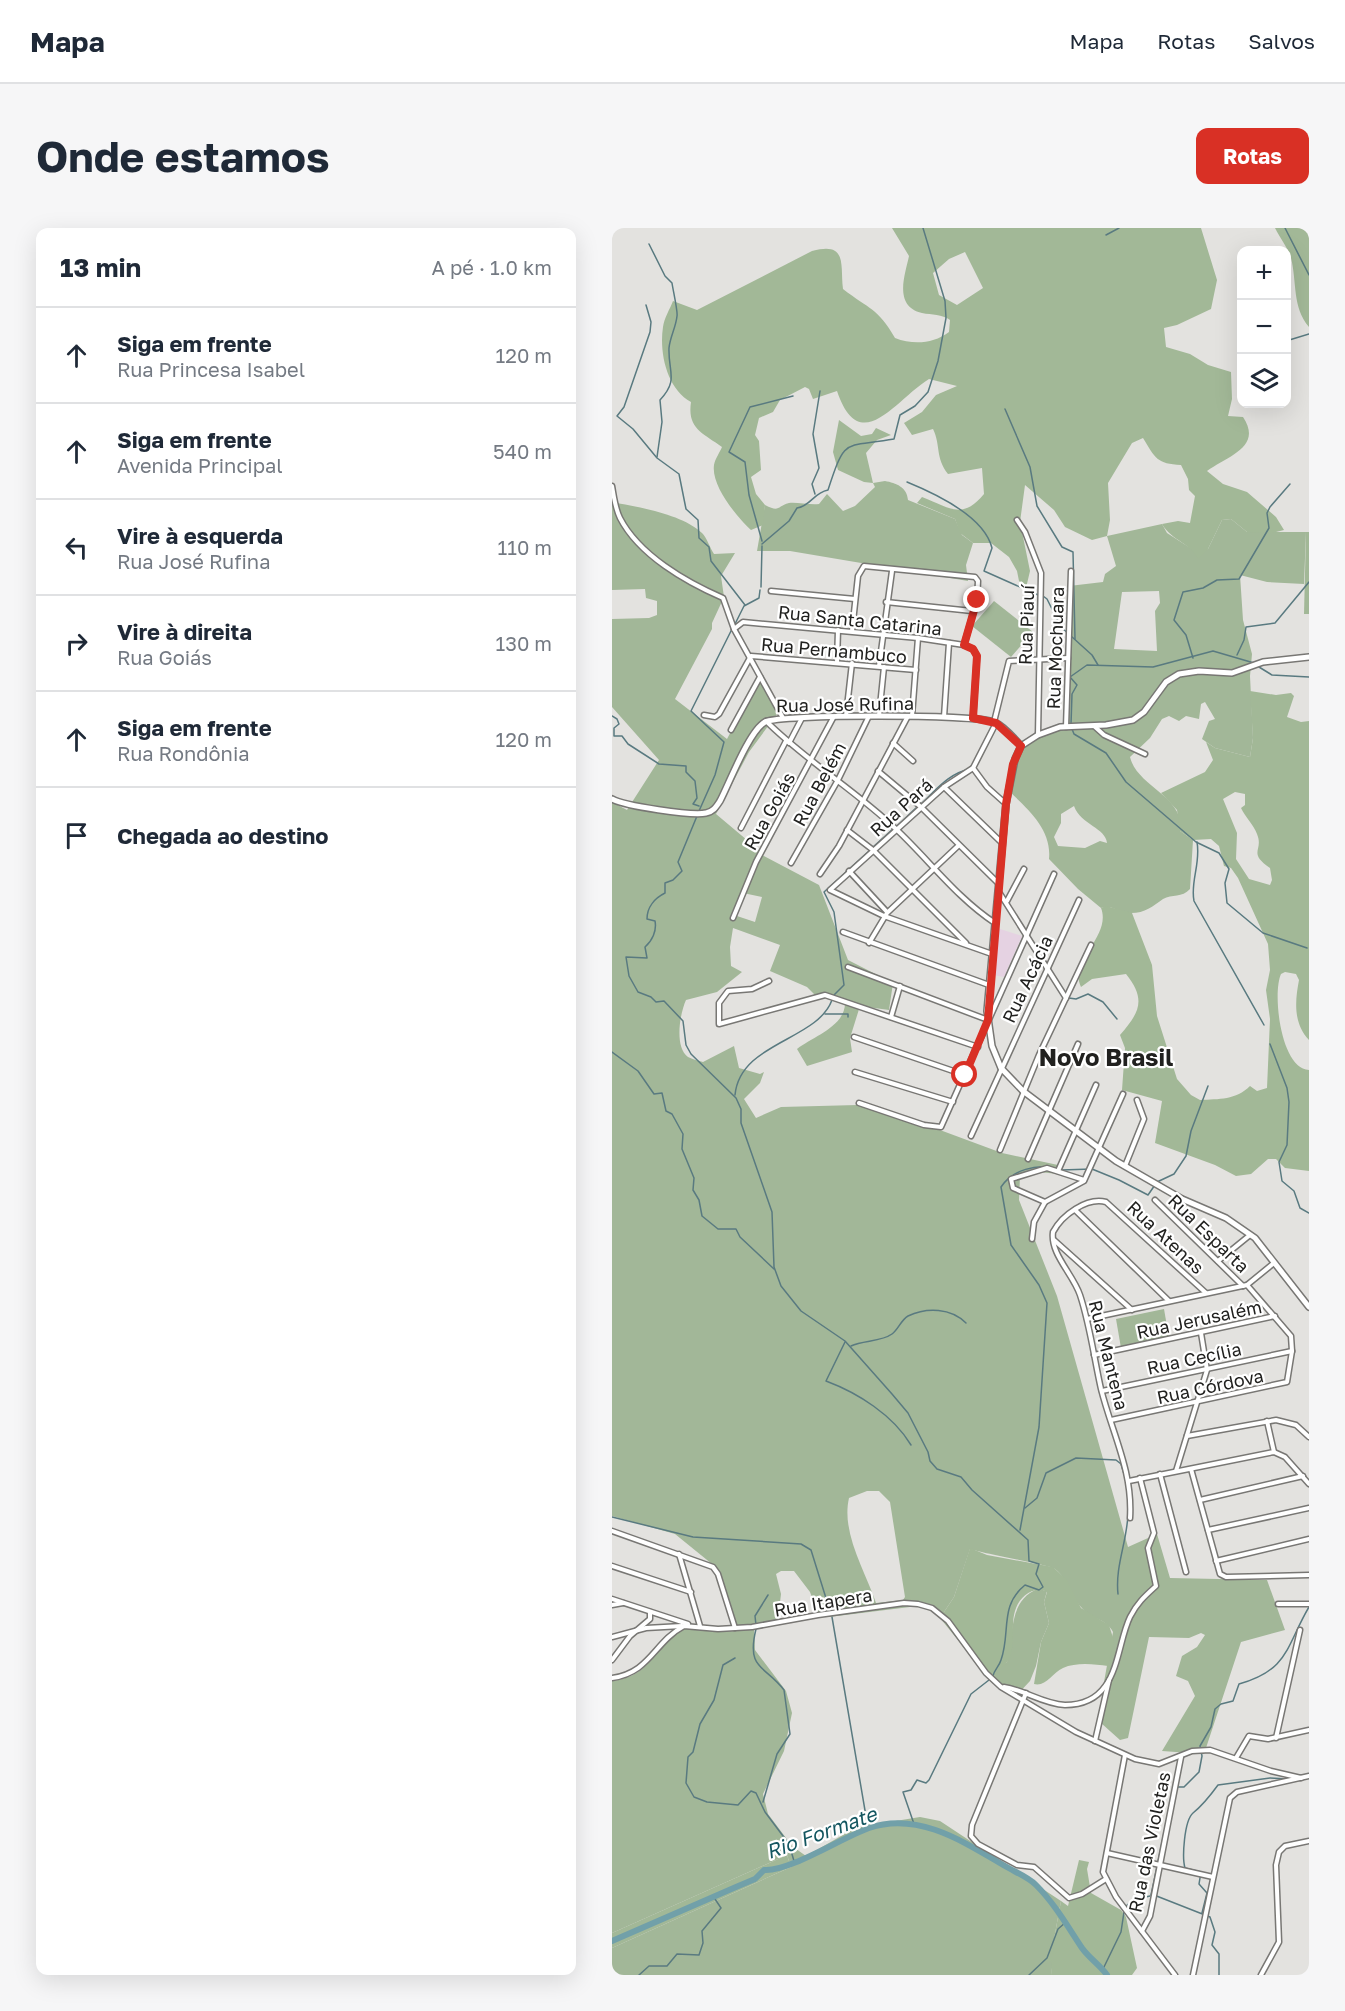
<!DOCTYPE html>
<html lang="pt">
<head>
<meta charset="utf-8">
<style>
	:root { --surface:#fff; --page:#f6f6f7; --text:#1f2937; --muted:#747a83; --line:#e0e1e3; --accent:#d93025 }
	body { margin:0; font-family:"Golos Text",sans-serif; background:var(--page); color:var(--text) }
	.controls { position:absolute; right:18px; top:18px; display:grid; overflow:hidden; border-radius:12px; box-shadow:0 6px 24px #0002 }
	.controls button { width:54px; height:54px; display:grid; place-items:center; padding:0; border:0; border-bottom:2px solid var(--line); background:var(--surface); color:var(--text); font:30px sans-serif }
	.stop { position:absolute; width:18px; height:18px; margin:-14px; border:4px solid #d93025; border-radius:50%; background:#fff }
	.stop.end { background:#d93025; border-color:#fff; box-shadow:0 2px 6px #0008 }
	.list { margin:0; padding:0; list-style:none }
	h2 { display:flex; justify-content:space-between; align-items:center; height:78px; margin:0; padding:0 24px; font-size:26px }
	h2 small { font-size:20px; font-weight:400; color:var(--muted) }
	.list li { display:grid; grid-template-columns:39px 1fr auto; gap:18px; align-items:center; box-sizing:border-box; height:96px; padding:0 24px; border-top:2px solid var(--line) }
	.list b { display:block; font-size:22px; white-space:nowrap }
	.list p { margin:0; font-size:20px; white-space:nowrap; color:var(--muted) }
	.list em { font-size:20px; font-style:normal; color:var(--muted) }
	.icon { flex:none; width:33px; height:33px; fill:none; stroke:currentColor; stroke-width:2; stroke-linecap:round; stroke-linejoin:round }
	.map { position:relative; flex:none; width:697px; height:1747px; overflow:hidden; border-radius:12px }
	header { display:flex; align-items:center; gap:36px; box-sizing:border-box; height:84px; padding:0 30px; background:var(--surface); border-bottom:2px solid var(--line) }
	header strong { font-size:28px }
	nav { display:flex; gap:33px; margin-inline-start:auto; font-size:21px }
	.intro { display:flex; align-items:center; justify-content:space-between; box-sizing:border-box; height:144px; padding:0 36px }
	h1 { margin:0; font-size:42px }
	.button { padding:15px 27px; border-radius:12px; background:var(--accent); color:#fff; font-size:21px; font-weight:700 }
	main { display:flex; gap:36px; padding:0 36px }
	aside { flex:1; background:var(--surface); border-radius:12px; box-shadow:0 6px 24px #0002 }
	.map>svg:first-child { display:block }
</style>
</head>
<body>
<header>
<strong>Mapa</strong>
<nav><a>Mapa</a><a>Rotas</a><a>Salvos</a></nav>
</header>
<div class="intro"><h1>Onde estamos</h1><a class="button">Rotas</a></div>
<main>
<aside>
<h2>13 min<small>A pé · 1.0 km</small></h2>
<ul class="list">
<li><svg class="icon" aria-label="ahead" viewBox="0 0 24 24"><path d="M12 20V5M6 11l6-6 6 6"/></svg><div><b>Siga em frente</b><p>Rua Princesa Isabel</p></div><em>120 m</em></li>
<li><svg class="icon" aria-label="ahead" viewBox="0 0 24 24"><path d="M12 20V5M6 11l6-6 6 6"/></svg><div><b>Siga em frente</b><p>Avenida Principal</p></div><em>540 m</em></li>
<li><svg class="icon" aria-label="left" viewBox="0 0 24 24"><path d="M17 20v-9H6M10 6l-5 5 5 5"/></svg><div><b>Vire à esquerda</b><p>Rua José Rufina</p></div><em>110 m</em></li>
<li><svg class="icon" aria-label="right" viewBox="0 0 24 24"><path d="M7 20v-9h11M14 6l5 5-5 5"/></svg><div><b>Vire à direita</b><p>Rua Goiás</p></div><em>130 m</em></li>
<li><svg class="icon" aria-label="ahead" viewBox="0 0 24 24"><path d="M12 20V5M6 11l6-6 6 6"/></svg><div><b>Siga em frente</b><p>Rua Rondônia</p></div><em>120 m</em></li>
<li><svg class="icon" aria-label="arrive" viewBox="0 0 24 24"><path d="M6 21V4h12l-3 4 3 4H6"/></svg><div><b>Chegada ao destino</b></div></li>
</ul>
</aside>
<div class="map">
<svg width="697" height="1747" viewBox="0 0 697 1747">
	<rect width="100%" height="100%" fill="#e3e2df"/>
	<polygon fill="#e5d2e2" points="385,700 410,708 392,749 381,747"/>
	<g fill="#a2b798" fill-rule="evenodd">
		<path d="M273 253C284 255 295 259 296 272L343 291 350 307 361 315 354 337 356 353 178 323H145L153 277C168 285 165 278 177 275 184 274 198 277 207 276L215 266 231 283 243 278 263 259 261 255Z"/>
		<path d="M0 274C26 279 70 286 90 305 95 310 98 320 102 326L123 325 109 348 112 369 100 395V401L63 471 115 511 147 450 159 469 165 486 137 524 104 586 148 623V626L207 657 236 732 281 755 277 782 248 778 238 810 240 824 195 838 185 821C202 808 234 798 233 774L217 767H203L195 759 158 743 168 717 121 700 118 719 119 738 130 744 105 764 74 772C68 785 62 819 76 829 80 831 87 833 91 834L122 818 127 840 148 846 152 844 148 855 132 871 144 890 169 879 245 877 247 872 390 925 446 937V946L427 944 408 948 407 972 445 1068 516 1319 545 1306 558 1350 655 1352 673 1402 629 1414 592 1526 550 1523 583 1468 576 1453 564 1448 570 1428 585 1419 593 1407 589 1405 577 1410 537 1409 516 1510 508 1512 489 1495 495 1455 492 1454 501 1404C494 1390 478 1391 469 1379 458 1367 457 1352 443 1341 438 1337 373 1326 358 1321L342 1369 332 1384 324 1385 306 1378 217 1389 206 1385 198 1364 182 1343H169L164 1346 169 1366 166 1391 142 1401 143 1422 174 1463 180 1485 172 1523 151 1566 156 1586 180 1618 194 1628 252 1595 265 1596 308 1589 328 1593 449 1673 442 1711 434 1733H441L439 1747H0V1720L179 1639 175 1627 0 1705V1453C43 1448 42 1414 70 1402 85 1395 106 1405 122 1403L108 1350 100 1336 63 1306 0 1288V574L15 582 47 532 0 479V391L37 390 45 387V373L34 370 33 361 0 362ZM147 626 131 665 150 669 143 694 122 687 118 691ZM255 1263H267L278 1274 293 1369 291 1372 264 1375C253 1342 229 1305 237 1270Z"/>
		<path d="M619 291 635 304H694L692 356 655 354 628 347 631 392 640 426 638 448 641 510 638 529 603 520 590 511 597 493 603 491 593 474 589 476 587 491 574 488 567 493 557 488 550 491 538 510 518 529C525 559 574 569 568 603L581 612 578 661C570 670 560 666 551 671 540 679 532 686 516 685 506 684 499 676 489 680L466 661 437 631C440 602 417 582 397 563 407 520 414 508 456 493L457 358 491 354 493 346 504 338 495 308 550 296 555 305 583 323 596 321 610 292ZM547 363 548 375 543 383 545 423 502 421 510 364ZM462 578C469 597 494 600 495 615L488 613 473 620 446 618 442 609 449 595V586Z"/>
		<polygon points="382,373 421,404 399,429 360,398"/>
		<polygon points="552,1081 557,1110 509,1120 504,1091"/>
		<path d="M426 1361 435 1363 432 1374 437 1395 429 1414 424 1438 418 1453 403 1469 375 1448 395 1434C402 1407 396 1372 426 1361Z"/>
	</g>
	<g fill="#a2b897" fill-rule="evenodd">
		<path d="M280 0H589L605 52 599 81 565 97 552 100 554 119 578 126 596 137 619 144 620 171 616 188 631 189C651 219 616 228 595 243L611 256 635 264 664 289 672 302 660 305 635 304 619 291 610 292 596 321 586 331C581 317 559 312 550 296L566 293 578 295 583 268 577 262 576 251 569 237C545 236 543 230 531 210L520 215 496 255 498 292 495 308 480 312 453 299 442 282 413 257 408 294 418 343 414 360 407 353 405 343 397 329 379 315H361L348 305 343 291 305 275 310 269C337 279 350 293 372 266L370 240 336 246C323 229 329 218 321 201L300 207 292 195 310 184 324 167 345 158 317 151C284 171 248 231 225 163L201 171 197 161 193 159 168 172 161 184 147 190 143 207 147 213 149 242 139 249 144 266 153 277 151 297 139 302C125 289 99 258 102 237 103 231 108 224 110 219 91 205 75 201 79 174 55 161 47 125 51 99 52 90 58 81 61 73L85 82 200 23C236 13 228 37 231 61 258 82 265 79 283 110 301 117 321 116 337 104L338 92C330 86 320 87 310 85 281 78 293 47 297 28ZM353 24 371 60 345 77 327 67 321 45 337 31Z"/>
		<path d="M663 0H697V99C680 79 685 54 679 30 676 20 668 10 663 0Z"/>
		<polygon points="227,192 249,208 260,206 264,200 279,207 265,212 254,225 261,255 252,254 226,242 221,224"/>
		<polygon points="694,304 697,304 697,386 692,386"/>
		<path d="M638 463 664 467 679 465 682 468 675 489 689 494 697 493V812C681 795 683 773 687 752L684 746 673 744 669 746C660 766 669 841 697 842V943L673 940 664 931H656L639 946 624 948 603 937 543 915 550 873 510 862 513 820 508 807C527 785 535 772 514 746L480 751 469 759C456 733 500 708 489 680L494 678 520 685 540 737 545 788 565 851 579 867 588 872C607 871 624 872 638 858L645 863 655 860 658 791 654 762 658 742 656 716 626 650 619 640 612 638 607 618 599 611 581 612 568 603 565 582 549 565 593 544 601 532 594 514 603 520 638 529 641 510ZM623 564 633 566V577L629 580C633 589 642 597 645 606 652 623 635 624 658 640L660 652 658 657 637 651 624 631 625 605 611 571Z"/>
		<path d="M358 1320 375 1327 441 1339 455 1352 469 1380 497 1397 502 1413 496 1438C482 1436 464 1434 451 1440 440 1445 434 1459 422 1456L429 1414 437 1395 432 1374 435 1364C422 1356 406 1370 403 1383 398 1399 405 1419 395 1434 390 1441 381 1444 375 1448L324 1385 332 1384 342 1369Z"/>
		<polygon points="175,1627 179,1639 0,1720 0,1705"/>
		<polygon points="467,1632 477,1634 475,1641 479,1665 509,1682 514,1689 525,1740 520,1747 439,1747 440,1734 433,1733 442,1711 449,1673 456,1678"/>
	</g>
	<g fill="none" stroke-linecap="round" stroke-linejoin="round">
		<g stroke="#597a80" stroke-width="1.5">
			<polyline points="673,0 697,47"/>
			<polyline points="494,7 507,0"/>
			<path d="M37 16 53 48 60 55C61 62 66 84 65 88 64 99 58 109 57 120 56 144 67 152 48 172L50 194 45 229"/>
			<polyline points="34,77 39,94 38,104 12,179 5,188 21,201 45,230 67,246 74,281 86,292 87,310 97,319 99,333 133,377"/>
			<polyline points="674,113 697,106"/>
			<polyline points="393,181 418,239 425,278 450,319 461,324 463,411"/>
			<path d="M295 254C322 265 372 288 380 320L372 343 426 367"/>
			<polyline points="203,266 200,256 207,240 201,206 208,163"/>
			<polyline points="150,313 137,267 133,234 117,224 138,179 181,168"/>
			<path d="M150 316 177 293 185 280C199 278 201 265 216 262 234 207 232 220 282 211L288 187 303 178 316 164 326 133 334 90 333 73 311 0"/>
			<polyline points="149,359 150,318"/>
			<polyline points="431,368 435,371 449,399 480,427 486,437"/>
			<polyline points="123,396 132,378 147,370 148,362"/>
			<polyline points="625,427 632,412 634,399 663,395 697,354"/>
			<polyline points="581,430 574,407 562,392 571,364 591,360 605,352 627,351 657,300 655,285 658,279 678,256"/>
			<polyline points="647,439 660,447 697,449"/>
			<polyline points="0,488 5,491 7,496 2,500 2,508 10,508 16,516 47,536 74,538 74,544 83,553 85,570 81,576 87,578"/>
			<polyline points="459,496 460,466 465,457 458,449 475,437 541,439 601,423 642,435"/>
			<polyline points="460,501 462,506 494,525 514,554 584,614 607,625 617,641 613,655 615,675 651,705 695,720"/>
			<path d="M309 576C324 562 337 545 358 541"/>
			<polyline points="87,583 103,547 112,514 79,483 120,401"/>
			<path d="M85 588 66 634 70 643 61 652 53 655V665C43 670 35 679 35 691L43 693C45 703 40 713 33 719L35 730 14 729 17 748 26 764 39 769 44 774 52 773 71 793 74 817 79 826 124 870 129 881V895L160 984 162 1039 169 1058 189 1083 233 1113 280 1166 296 1185 316 1224 318 1233 325 1241 349 1249 360 1262 416 1312 417 1333 427 1336 424 1346 431 1359 427 1362 413 1357C387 1378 399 1404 389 1432 387 1439 382 1442 381 1448"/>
			<polyline points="285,598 304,580"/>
			<path d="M585 614C589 635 578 654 582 673L652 797"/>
			<polyline points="261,619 281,601"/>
			<polyline points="222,767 232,757 222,684 212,664 257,623"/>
			<polyline points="457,770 464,771 476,766 491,774 505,791"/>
			<polyline points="213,786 236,786 236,789"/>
			<polyline points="658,816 675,860 677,874 675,917 667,934 670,953 682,963 688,980 697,985"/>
			<polyline points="0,824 26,843 42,866 50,865 54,883 60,886 71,906 70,921 82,950 81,962 87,972 90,988 106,1001 124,1001 128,1009 162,1041"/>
			<path d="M123 867C128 814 205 813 220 772"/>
			<polyline points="449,942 480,941 507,952 536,967 545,954 562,946 574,928 579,903 596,858"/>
			<path d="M233 1114 214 1153C246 1165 281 1187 299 1217"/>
			<path d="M239 1118C251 1112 269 1114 280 1106 286 1102 289 1092 296 1088 315 1079 339 1080 354 1095"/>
			<polyline points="413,1280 425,1270 434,1245 464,1230 504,1232 509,1236 512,1246"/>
			<polyline points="0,1289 81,1309 189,1316 199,1322 218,1383"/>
			<path d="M408 1302 427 1199 435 1075 427 1057 399 1017 389 959C400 942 425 935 445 941"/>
			<path d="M506 1366C503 1338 515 1314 516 1286"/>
			<polyline points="220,1389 256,1600"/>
			<polyline points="144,1397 143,1388 156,1367"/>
			<path d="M144 1401C134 1442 153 1437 172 1462L178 1506 165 1526 151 1574"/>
			<polyline points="123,1430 111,1437 102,1472 88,1496 81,1524 76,1529 74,1555 82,1569 95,1574 126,1577 139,1563 144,1565 153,1584 177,1616 182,1633"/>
			<path d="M565 1559H572L587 1544 590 1528 588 1518 599 1499 603 1481 609 1476 621 1473 627 1456C677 1442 674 1418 697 1379"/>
			<polyline points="302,1596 291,1564 299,1562 305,1552 314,1555 317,1552 359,1466 377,1452"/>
			<polyline points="546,1634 559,1571"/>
			<polyline points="539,1667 545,1639"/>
			<polyline points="542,1667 598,1689 603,1704 600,1717 607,1726 607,1747"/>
			<polyline points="513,1679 521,1672 538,1668"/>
			<path d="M590 1685 595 1665 587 1656 589 1644 573 1640C570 1630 572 1593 581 1585 591 1577 598 1568 606 1557L658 1550 676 1551"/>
			<polyline points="491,1741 509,1704 512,1684"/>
			<polyline points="27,1747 37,1738 55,1738 65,1726 87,1727 91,1715 90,1703 109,1680 101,1668"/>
			<polyline points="417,1747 435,1730 446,1701 454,1694"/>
		</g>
		<path stroke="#71a0a9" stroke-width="6" d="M0 1713 124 1659 143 1651 152 1642C177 1644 231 1609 257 1600 306 1583 352 1614 393 1638 403 1644 416 1649 424 1657 443 1676 456 1699 470 1720 477 1730 488 1737 495 1747"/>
		<g stroke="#787774" stroke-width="7">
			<g id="street">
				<path d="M0 258C2 269 3 280 8 290 27 327 74 354 111 370L122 401"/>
				<polyline points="405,292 413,304 429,345 426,507"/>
				<polyline points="159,363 243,371"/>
				<polyline points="274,374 360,383"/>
				<polyline points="240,403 246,348 252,338 363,349 366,353 365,372 352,417"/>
				<polyline points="225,434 226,402"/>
				<polyline points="267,438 280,343"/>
				<polyline points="92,487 103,489 107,486 139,428 304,442"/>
				<polyline points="234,488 240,435"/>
				<polyline points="267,488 272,439"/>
				<polyline points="300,488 306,410"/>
				<polyline points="332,489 337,415"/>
				<polyline points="171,490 122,401 131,394 306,410 352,417 361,421 365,428 361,490"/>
				<path d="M154 493C194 533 243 562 284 601 317 632 345 670 383 695"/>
				<polyline points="382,494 397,433 456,430"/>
				<polyline points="482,498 492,507 533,526"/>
				<polyline points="454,499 459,343"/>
				<polyline points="119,502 148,449"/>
				<polyline points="177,515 190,490"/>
				<polyline points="281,515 301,533"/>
				<polyline points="361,540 375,559 394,576"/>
				<polyline points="266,543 309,579 387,656"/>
				<polyline points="332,559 390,615"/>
				<polyline points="129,600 174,513"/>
				<polyline points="235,602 261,622 354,715"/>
				<polyline points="179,635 226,552 257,488"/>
				<polyline points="237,643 275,684"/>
				<polyline points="208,646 227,618 296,488"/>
				<polyline points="387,664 454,770"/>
				<polyline points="395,673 412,641"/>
				<polyline points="121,690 144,634 221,490"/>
				<polyline points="231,704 377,757"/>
				<polyline points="257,715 275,685 346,618"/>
				<polyline points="380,726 272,688 218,662 332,559 361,540 384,495"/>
				<polyline points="236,739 376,792"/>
				<polyline points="157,753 140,761 116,763 107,775 107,796 213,767 366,819"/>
				<polyline points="279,789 288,758"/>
				<polyline points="242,809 353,847"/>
				<polyline points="243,844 341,874"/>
				<polyline points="247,875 312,897 329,899 442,646"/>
				<polyline points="359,908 467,672"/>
				<polyline points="388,922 427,827 479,717"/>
				<polyline points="416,931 466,816"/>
				<polyline points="513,938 532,891 525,872"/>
				<polyline points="446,943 484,857"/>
				<polyline points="543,972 631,1058"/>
				<polyline points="433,974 401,960 399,951 435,940 472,952"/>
				<polyline points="463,982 557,1073"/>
				<polyline points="420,1011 422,994 433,974 472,953 511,866"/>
				<polyline points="442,1012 520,1082"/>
				<polyline points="606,1033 638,1007"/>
				<polyline points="475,1091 635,1057 662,1035"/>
				<polyline points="482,1127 663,1088"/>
				<polyline points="490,1163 680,1123"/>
				<polyline points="499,1192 675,1154 680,1123 679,1108 635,1057"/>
				<polyline points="655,1193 662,1224"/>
				<polyline points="575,1208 664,1192 684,1197 697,1209"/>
				<polyline points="579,1241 608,1346 614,1349 697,1347"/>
				<polyline points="564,1243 595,1142 589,1105"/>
				<polyline points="548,1246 574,1344"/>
				<polyline points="517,1253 662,1224 673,1229 697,1256"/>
				<polyline points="588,1272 691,1248"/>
				<path d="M518 1290C521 1243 500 1205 489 1161 482 1130 478 1097 468 1067 461 1046 438 1026 441 1004 450 987 475 969 494 974L594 1065"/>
				<polyline points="596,1302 697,1280"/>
				<polyline points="0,1303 101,1339 106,1346 123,1400"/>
				<polyline points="67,1326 88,1398"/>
				<polyline points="604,1333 697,1311"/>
				<polyline points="0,1338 79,1364"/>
				<polyline points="0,1371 76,1396"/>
				<polyline points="666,1376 697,1376"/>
				<polyline points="0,1377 11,1375"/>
				<polyline points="0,1409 34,1400 70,1398"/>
				<polyline points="0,1432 18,1408 38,1391 38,1384"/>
				<path d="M0 1450C38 1445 42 1414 72 1398L106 1401 140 1399 206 1387 292 1375 306 1376 320 1380 336 1393 374 1445 389 1459 464 1504 523 1531 547 1536 580 1523 598 1522 659 1543 689 1550"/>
				<path d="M392 1459C413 1462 431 1476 453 1477 508 1477 503 1420 518 1389 525 1375 533 1368 544 1358L536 1320 542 1305 528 1250"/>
				<polyline points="414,1465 360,1597 359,1608 366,1616 405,1637 422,1639 457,1670 470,1666 494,1651"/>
				<polyline points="664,1510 688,1402"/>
				<polyline points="483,1513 497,1452"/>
				<polyline points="513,1527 491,1644 504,1669 563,1747"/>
				<polyline points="624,1530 637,1508 656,1511 697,1502"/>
				<polyline points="495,1625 601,1649"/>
				<polyline points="530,1703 538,1688 569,1529"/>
				<polyline points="581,1747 618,1570 625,1564 697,1548"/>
				<polyline points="649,1747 667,1714 664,1637 667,1624 673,1618 697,1613"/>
			</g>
		</g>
		<g stroke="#787774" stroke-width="8">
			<g id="secondary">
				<polyline points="697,429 651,434 620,445 587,443 567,446 554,454 532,484 521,492 494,497 448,499 426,507 409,518 403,531 394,576 375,783 380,818 389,840 411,863 504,933 570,971 614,990 643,1010 697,1079"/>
				<path d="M0 571C12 578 80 588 94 585 101 584 104 579 108 573 117 556 137 503 153 494 167 486 365 486 382 494 392 498 402 510 409 518"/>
			</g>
		</g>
		<use href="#street" stroke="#fff" stroke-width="4"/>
		<use href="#secondary" stroke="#fff" stroke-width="5"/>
	</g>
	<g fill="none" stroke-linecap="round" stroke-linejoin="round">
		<polyline stroke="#d93025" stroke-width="8" points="353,847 376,792 394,576 401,536 409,518 384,495 361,490 365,428 361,421 352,417 365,372"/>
	</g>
	<g text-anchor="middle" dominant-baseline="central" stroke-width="4.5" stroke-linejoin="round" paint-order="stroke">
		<g font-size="18" fill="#21211f" stroke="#fff">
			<text transform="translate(248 392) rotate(6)">Rua Santa Catarina</text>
			<text transform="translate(414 397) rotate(-88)">Rua Piauí</text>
			<text transform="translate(443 420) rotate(-88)">Rua Mochuara</text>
			<text transform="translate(222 422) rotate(5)">Rua Pernambuco</text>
			<text transform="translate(233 476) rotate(-1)">Rua José Rufina</text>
			<text transform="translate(207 556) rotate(-62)">Rua Belém</text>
			<text transform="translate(289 579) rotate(-42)">Rua Pará</text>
			<text transform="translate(157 583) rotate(-61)">Rua Goiás</text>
			<text transform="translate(415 751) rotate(-65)">Rua Acácia</text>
			<text transform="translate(597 1005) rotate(44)">Rua Esparta</text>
			<text transform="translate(554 1009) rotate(43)">Rua Atenas</text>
			<text transform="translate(587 1091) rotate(-12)">Rua Jerusalém</text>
			<text transform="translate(497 1127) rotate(76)">Rua Mantena</text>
			<text transform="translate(582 1130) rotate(-12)">Rua Cecília</text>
			<text transform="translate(598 1158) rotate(-12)">Rua Córdova</text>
			<text transform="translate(211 1374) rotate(-9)">Rua Itapera</text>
			<text transform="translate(537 1614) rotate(-78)">Rua das Violetas</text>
		</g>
		<g font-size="20" font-style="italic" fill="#135660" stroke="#fff">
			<text transform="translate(209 1604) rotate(-20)">Rio Formate</text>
		</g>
		<g font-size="24" font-weight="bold" fill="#21211f" stroke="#fff">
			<text x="494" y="828">Novo Brasil</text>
		</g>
	</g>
</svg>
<div class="controls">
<button>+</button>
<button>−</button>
<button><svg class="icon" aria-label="layers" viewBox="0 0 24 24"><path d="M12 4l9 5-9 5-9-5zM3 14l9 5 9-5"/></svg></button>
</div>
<div class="stop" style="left:353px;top:847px"></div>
<div class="stop end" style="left:365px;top:372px"></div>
</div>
</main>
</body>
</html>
